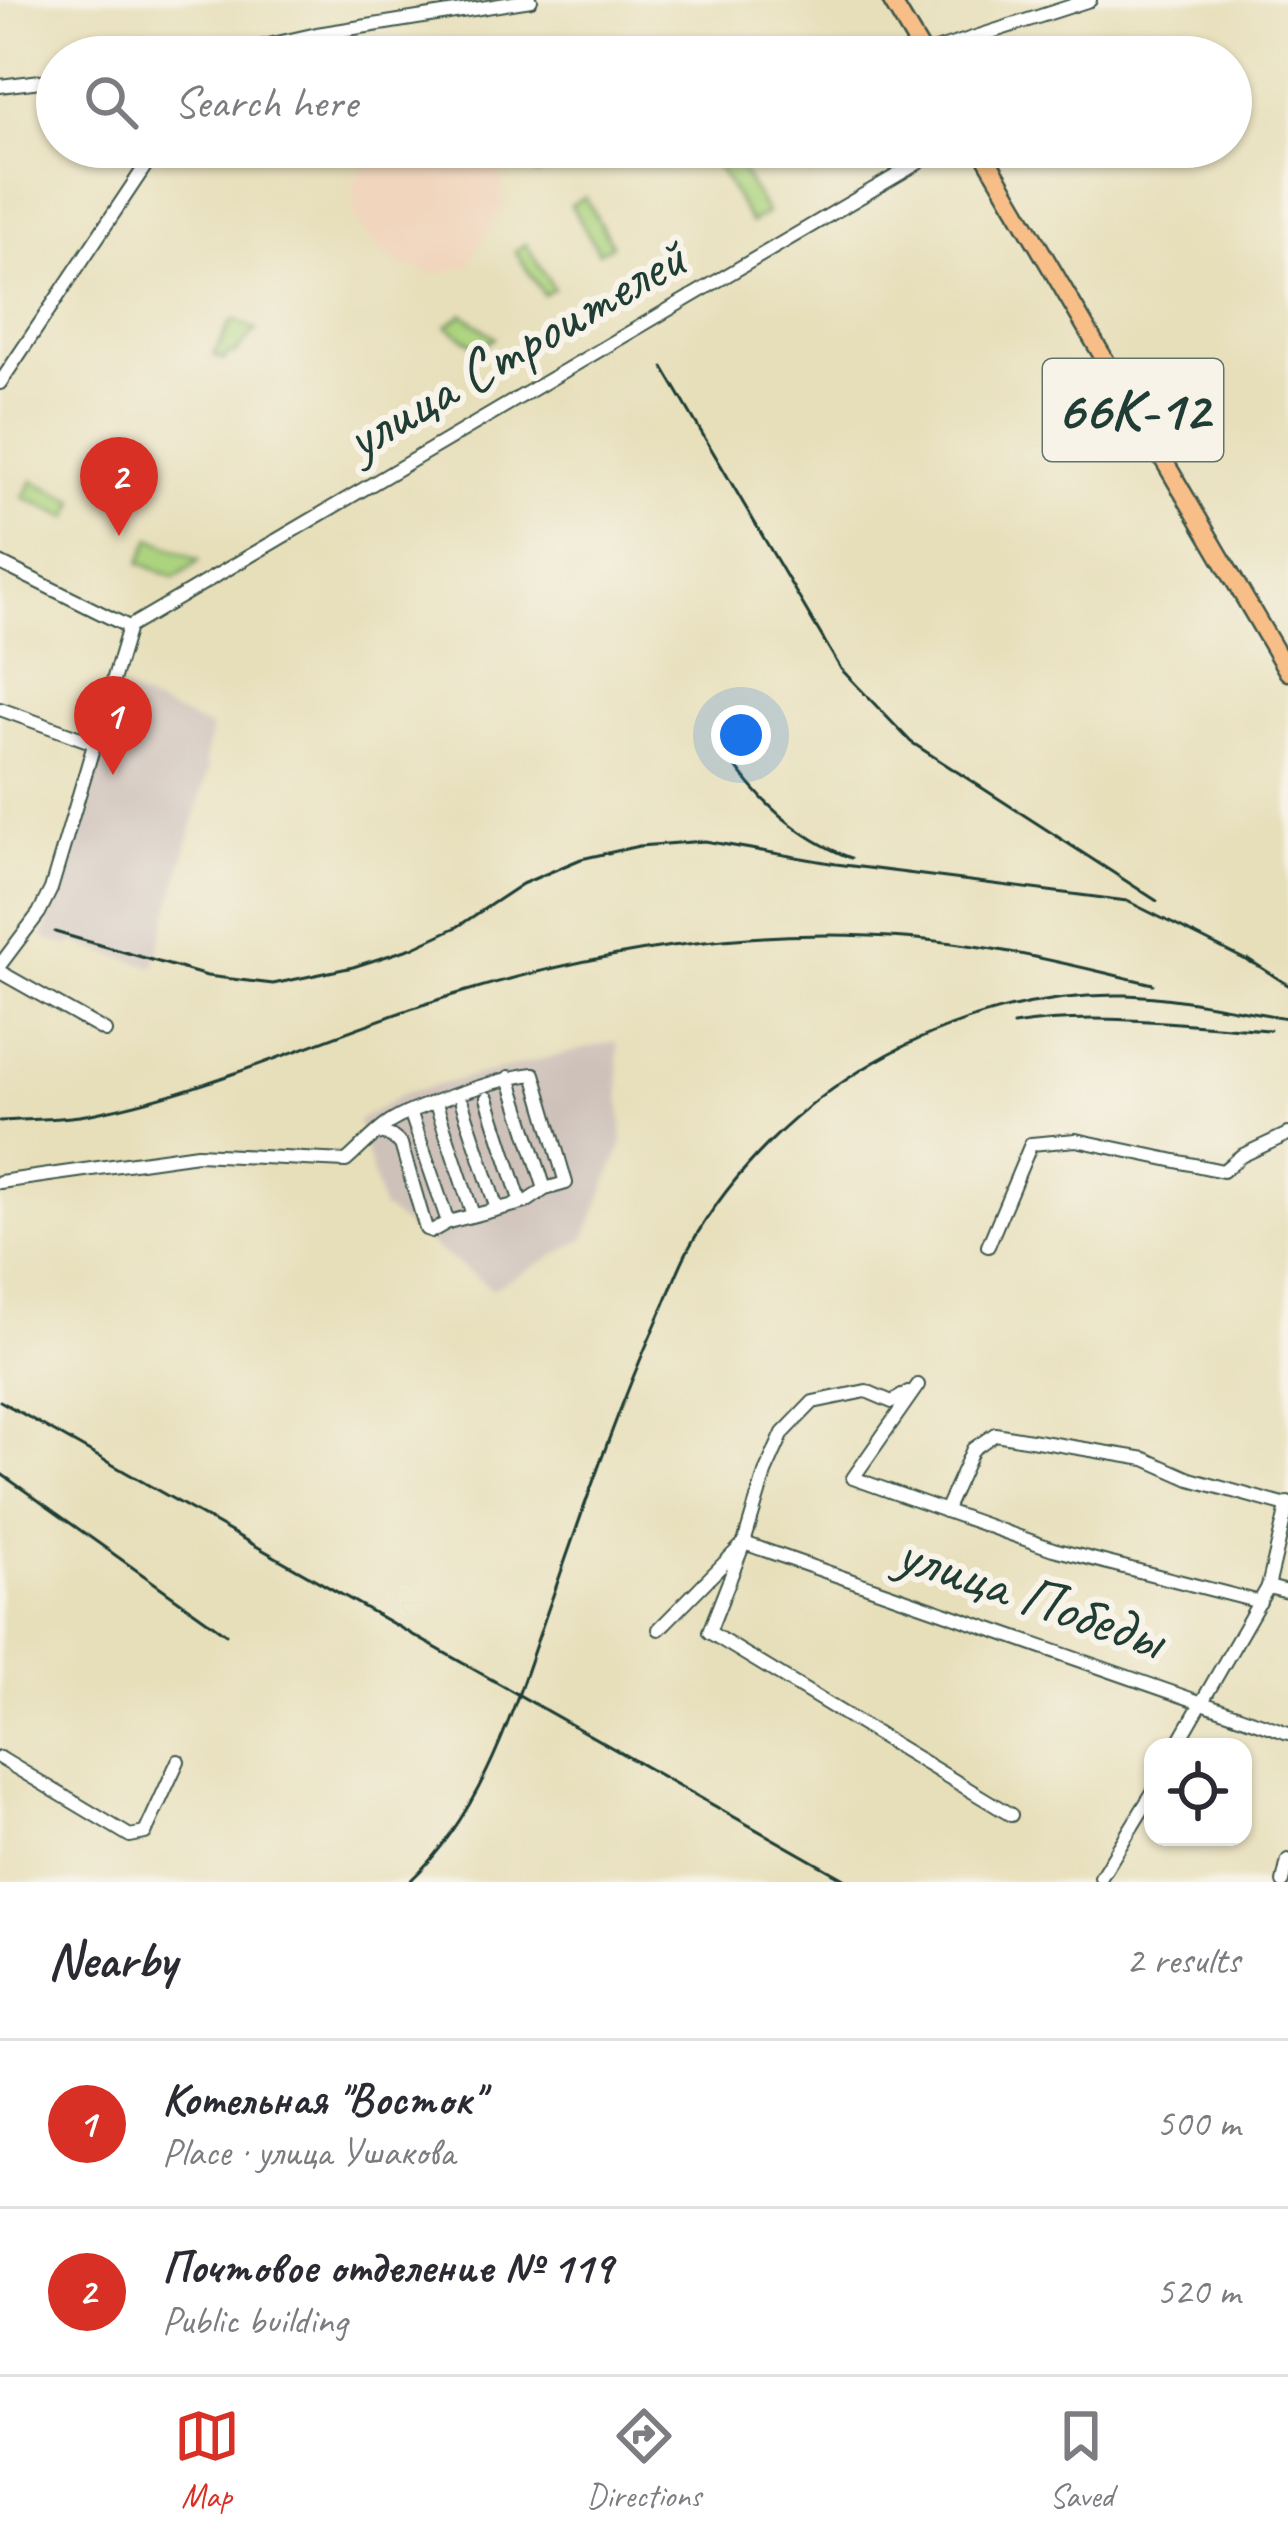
<!DOCTYPE html>
<html lang="en">
<head>
<meta charset="utf-8">
<style>
	:root { --surface:#fff; --page:#f2f2f3; --text:#2b2b33; --muted:#7c7c81; --line:#e1e1e2; --accent:#d93025 }
	body { margin:0; font-family:Caveat,sans-serif; background:var(--page); color:var(--text) }
	.controls { position:absolute; right:36px; bottom:36px; display:grid; overflow:hidden; border-radius:24px; box-shadow:0 3px 9px #0004 }
	.controls button { width:108px; height:108px; display:grid; place-items:center; padding:0; border:0; border-bottom:3px solid var(--line); background:var(--surface); color:var(--text); font:60px sans-serif }
	.you { position:absolute; left:741px; top:735px; width:42px; height:42px; margin:-30px; border:9px solid #fff; border-radius:50%; background:#1a73e8; box-shadow:0 0 0 18px #1a73e833 }
	.badge { display:grid; place-items:center; width:78px; height:78px; border-radius:50%; background:var(--accent); color:#fff; font-size:39px; font-weight:700 }
	.pin { position:absolute; translate:-50% -99px; filter:drop-shadow(0 3px 6px #0008) }
	.pin::after { content:''; position:absolute; top:63px; width:42px; height:36px; background:inherit; clip-path:polygon(0 0,100% 0,50% 100%) }
	.list { margin:0; padding:0; list-style:none }
	h2 { display:flex; justify-content:space-between; align-items:center; height:156px; margin:0; padding:0 48px; font-size:51px }
	h2 small { font-size:39px; font-weight:400; color:var(--muted) }
	.list li { display:grid; grid-template-columns:78px 1fr auto; gap:36px; align-items:center; box-sizing:border-box; height:168px; padding:0 48px; border-top:3px solid var(--line) }
	.list b { display:block; font-size:45px; white-space:nowrap }
	.list p { margin:0; font-size:39px; white-space:nowrap; color:var(--muted) }
	.list em { font-size:39px; font-style:normal; color:var(--muted) }
	.icon { flex:none; width:66px; height:66px; fill:none; stroke:currentColor; stroke-width:2; stroke-linecap:round; stroke-linejoin:round }
	.map { position:relative; flex:none; width:1288px; height:1882px; overflow:hidden }
	.search { position:absolute; background:var(--surface); box-shadow:0 3px 9px #0004; left:36px; right:36px; top:36px; height:132px; display:flex; align-items:center; gap:30px; box-sizing:border-box; padding:0 42px; border-radius:66px; color:var(--muted); font-size:45px }
	.sheet { height:492px; background:var(--surface) }
	nav { display:flex; justify-content:space-around; align-items:center; box-sizing:border-box; height:168px; border-top:3px solid var(--line); background:var(--surface); font-size:33px; color:var(--muted) }
	nav a { display:grid; justify-items:center; gap:6px }
	nav .on { color:var(--accent) }
	.map>svg:first-child { display:block }
</style>
</head>
<body>
<div class="map">
<svg width="1288" height="1882" viewBox="0 0 1288 1882">
	<rect width="100%" height="100%" fill="#f7f3e8"/>
	<filter id="ink" filterUnits="userSpaceOnUse"><feTurbulence type="fractalNoise" baseFrequency=".00833" numOctaves="2"/><feDisplacementMap in="SourceGraphic" scale="24" xChannelSelector="R" yChannelSelector="G"/><feConvolveMatrix kernelMatrix="1 2 1 2 8 2 1 2 1" color-interpolation-filters="sRGB"/></filter>
	<filter id="wash" filterUnits="userSpaceOnUse"><feTurbulence type="fractalNoise" baseFrequency=".004" numOctaves="4" result="noise"/><feDisplacementMap in="SourceGraphic" scale="48" xChannelSelector="R" yChannelSelector="G"/><feGaussianBlur stdDeviation="2.7" result="paint"/><feColorMatrix in="noise" values="0 0 0 0 0 0 0 0 0 0 0 0 0 0 0 0 0 1.4 0 .05"/><feComposite in="paint" operator="in"/></filter>
	<g filter="url(#wash)">
		<rect width="100%" height="100%" fill="#e7dfba"/>
		<g fill="#f1d5bd">
			<polygon points="380,147 482,147 487,152 503,183 503,204 468,266 435,274 397,263 367,239 354,215 354,183"/>
			<polygon points="790,147 807,147 823,175 809,182"/>
		</g>
		<g fill="#cec1ba">
			<polygon points="113,686 211,728 205,763 208,770 154,967 72,942 70,946 43,938 96,755 103,756 111,725 105,716"/>
			<polygon points="617,1041 623,1142 585,1239 492,1289 382,1208 358,1121 405,1093"/>
		</g>
		<g fill="#acd37e" stroke="#668859" stroke-width="3">
			<polygon points="534,147 565,147 570,156 537,174 525,152"/>
			<polygon points="706,147 728,147 767,213 751,223"/>
			<polygon points="585,197 612,245 599,253 571,205"/>
			<polygon points="526,244 554,289 544,295 515,251"/>
			<polygon points="463,314 495,338 479,349 447,326"/>
			<polygon points="236,320 256,330 235,354 228,353 224,360 214,355 231,322"/>
			<polygon points="33,481 76,501 69,518 23,497"/>
			<polygon points="151,538 199,560 175,578 140,563"/>
		</g>
	</g>
	<g filter="url(#ink)">
		<g fill="none" stroke-linecap="round" stroke-linejoin="round">
			<g stroke="#3d5548" stroke-width="16">
				<g id="minor">
					<polyline points="923,54 1090,0"/>
					<polyline points="216,57 317,34 531,0"/>
					<polyline points="0,86 57,79"/>
					<polyline points="0,383 158,147"/>
					<polyline points="0,563 129,627"/>
					<polyline points="129,627 945,147"/>
					<polyline points="0,709 94,743"/>
					<polyline points="0,965 39,913 51,889 129,627"/>
					<polyline points="0,972 105,1031"/>
					<polyline points="509,1077 545,1189"/>
					<polyline points="487,1098 521,1203"/>
					<polyline points="462,1103 497,1209"/>
					<polyline points="436,1104 473,1215"/>
					<polyline points="378,1133 391,1136 401,1144 426,1229 432,1231 448,1222"/>
					<path d="M0 1182 197 1154 346 1161C360 1149 374 1133 389 1123 414 1106 504 1077 534 1074L566 1183 545 1189 526 1202 448 1222 411 1114"/>
					<polyline points="988,1246 1031,1144 1076,1140 1223,1171 1241,1156 1288,1134"/>
					<polyline points="918,1385 853,1478 1053,1549 1260,1602"/>
					<polyline points="945,1511 973,1449 995,1434 1145,1459 1190,1479 1287,1506"/>
					<polyline points="1268,1587 1288,1592"/>
					<polyline points="659,1629 744,1543 765,1473 783,1433 813,1402 866,1391 892,1402 908,1392"/>
					<polyline points="1176,1747 1268,1587 1288,1503"/>
					<polyline points="0,1758 130,1836 145,1833 178,1761"/>
					<polyline points="1011,1815 709,1632 744,1543 1288,1733"/>
					<polyline points="1101,1877 1153,1792"/>
					<polyline points="1283,1882 1288,1860"/>
				</g>
			</g>
			<g stroke="#3d5548" stroke-width="21">
				<g id="major">
					<polyline points="891,0 925,57"/>
					<polyline points="980,147 1288,672"/>
				</g>
			</g>
			<use href="#minor" stroke="#fff" stroke-width="12"/>
			<use href="#major" stroke="#f7be88" stroke-width="16"/>
			<g stroke="#1f3d34" stroke-width="3">
				<polyline points="663,367 841,669 911,742 1157,901"/>
				<path d="M727 753C756 800 799 838 851 858"/>
				<polyline points="55,932 207,976 273,984 353,967 412,948 457,927 522,884 581,859 639,846 705,841 836,864 1127,901 1258,966"/>
				<polyline points="1248,959 1288,985"/>
				<path d="M1013 1025C1096 1011 1186 1025 1270 1030"/>
				<path d="M0 1121C30 1119 62 1120 91 1114 220 1089 338 1029 463 992 636 941 814 918 993 949 1047 958 1100 972 1153 984"/>
				<polyline points="0,1401 849,1882"/>
				<polyline points="0,1473 226,1634"/>
				<path d="M409 1882C487 1809 516 1699 551 1601 584 1507 616 1413 657 1321 668 1297 677 1270 690 1246 776 1094 951 991 1126 995 1180 997 1234 1010 1288 1018"/>
			</g>
		</g>
	</g>
	<g text-anchor="middle" dominant-baseline="central" stroke-width="12" stroke-linejoin="round" paint-order="stroke">
		<rect fill="#f7f3e8" stroke="#60746a" stroke-width="3" x="1043" y="359" width="180" height="102" rx="9"/>
		<g font-size="57" font-weight="bold" fill="#1f3d34">
			<text x="1133" y="410">66К-12</text>
		</g>
		<g font-size="60" fill="#1f3d34" stroke="#f7f3e8">
			<text transform="translate(515 348) rotate(-30)">улица Строителей</text>
			<text transform="translate(1031 1595) rotate(19)">улица Победы</text>
		</g>
	</g>
</svg>
<div class="controls">
<button><svg class="icon" aria-label="locate" viewBox="0 0 24 24"><circle cx="12" cy="12" r="6"/><path d="M12 2v4M12 18v4M2 12h4M18 12h4"/></svg></button>
</div>
<div class="you"></div>
<div class="pin badge" style="left:113px;top:775px">1</div>
<div class="pin badge" style="left:119px;top:536px">2</div>
<div class="search"><svg class="icon" aria-label="search" viewBox="0 0 24 24"><circle cx="10" cy="10" r="6"/><path d="M15 15l6 6"/></svg>Search here</div>
</div>
<section class="sheet">
<h2>Nearby<small>2 results</small></h2>
<ul class="list">
<li><span class="badge">1</span><div><b>Котельная &quot;Восток&quot;</b><p>Place · улица Ушакова</p></div><em>500 m</em></li>
<li><span class="badge">2</span><div><b>Почтовое отделение № 119</b><p>Public building</p></div><em>520 m</em></li>
</ul>
</section>
<nav>
<a class="on"><svg class="icon" aria-label="map" viewBox="0 0 24 24"><path d="M3 6l6-2 6 2 6-2v14l-6 2-6-2-6 2zM9 4v14M15 6v14"/></svg>Map</a>
<a><svg class="icon" aria-label="directions" viewBox="0 0 24 24"><path d="M12 3l9 9-9 9-9-9zM9 14v-3h6M13 9l2 2-2 2"/></svg>Directions</a>
<a><svg class="icon" aria-label="saved" viewBox="0 0 24 24"><path d="M7 4h10v16l-5-4-5 4z"/></svg>Saved</a>
</nav>
</body>
</html>
